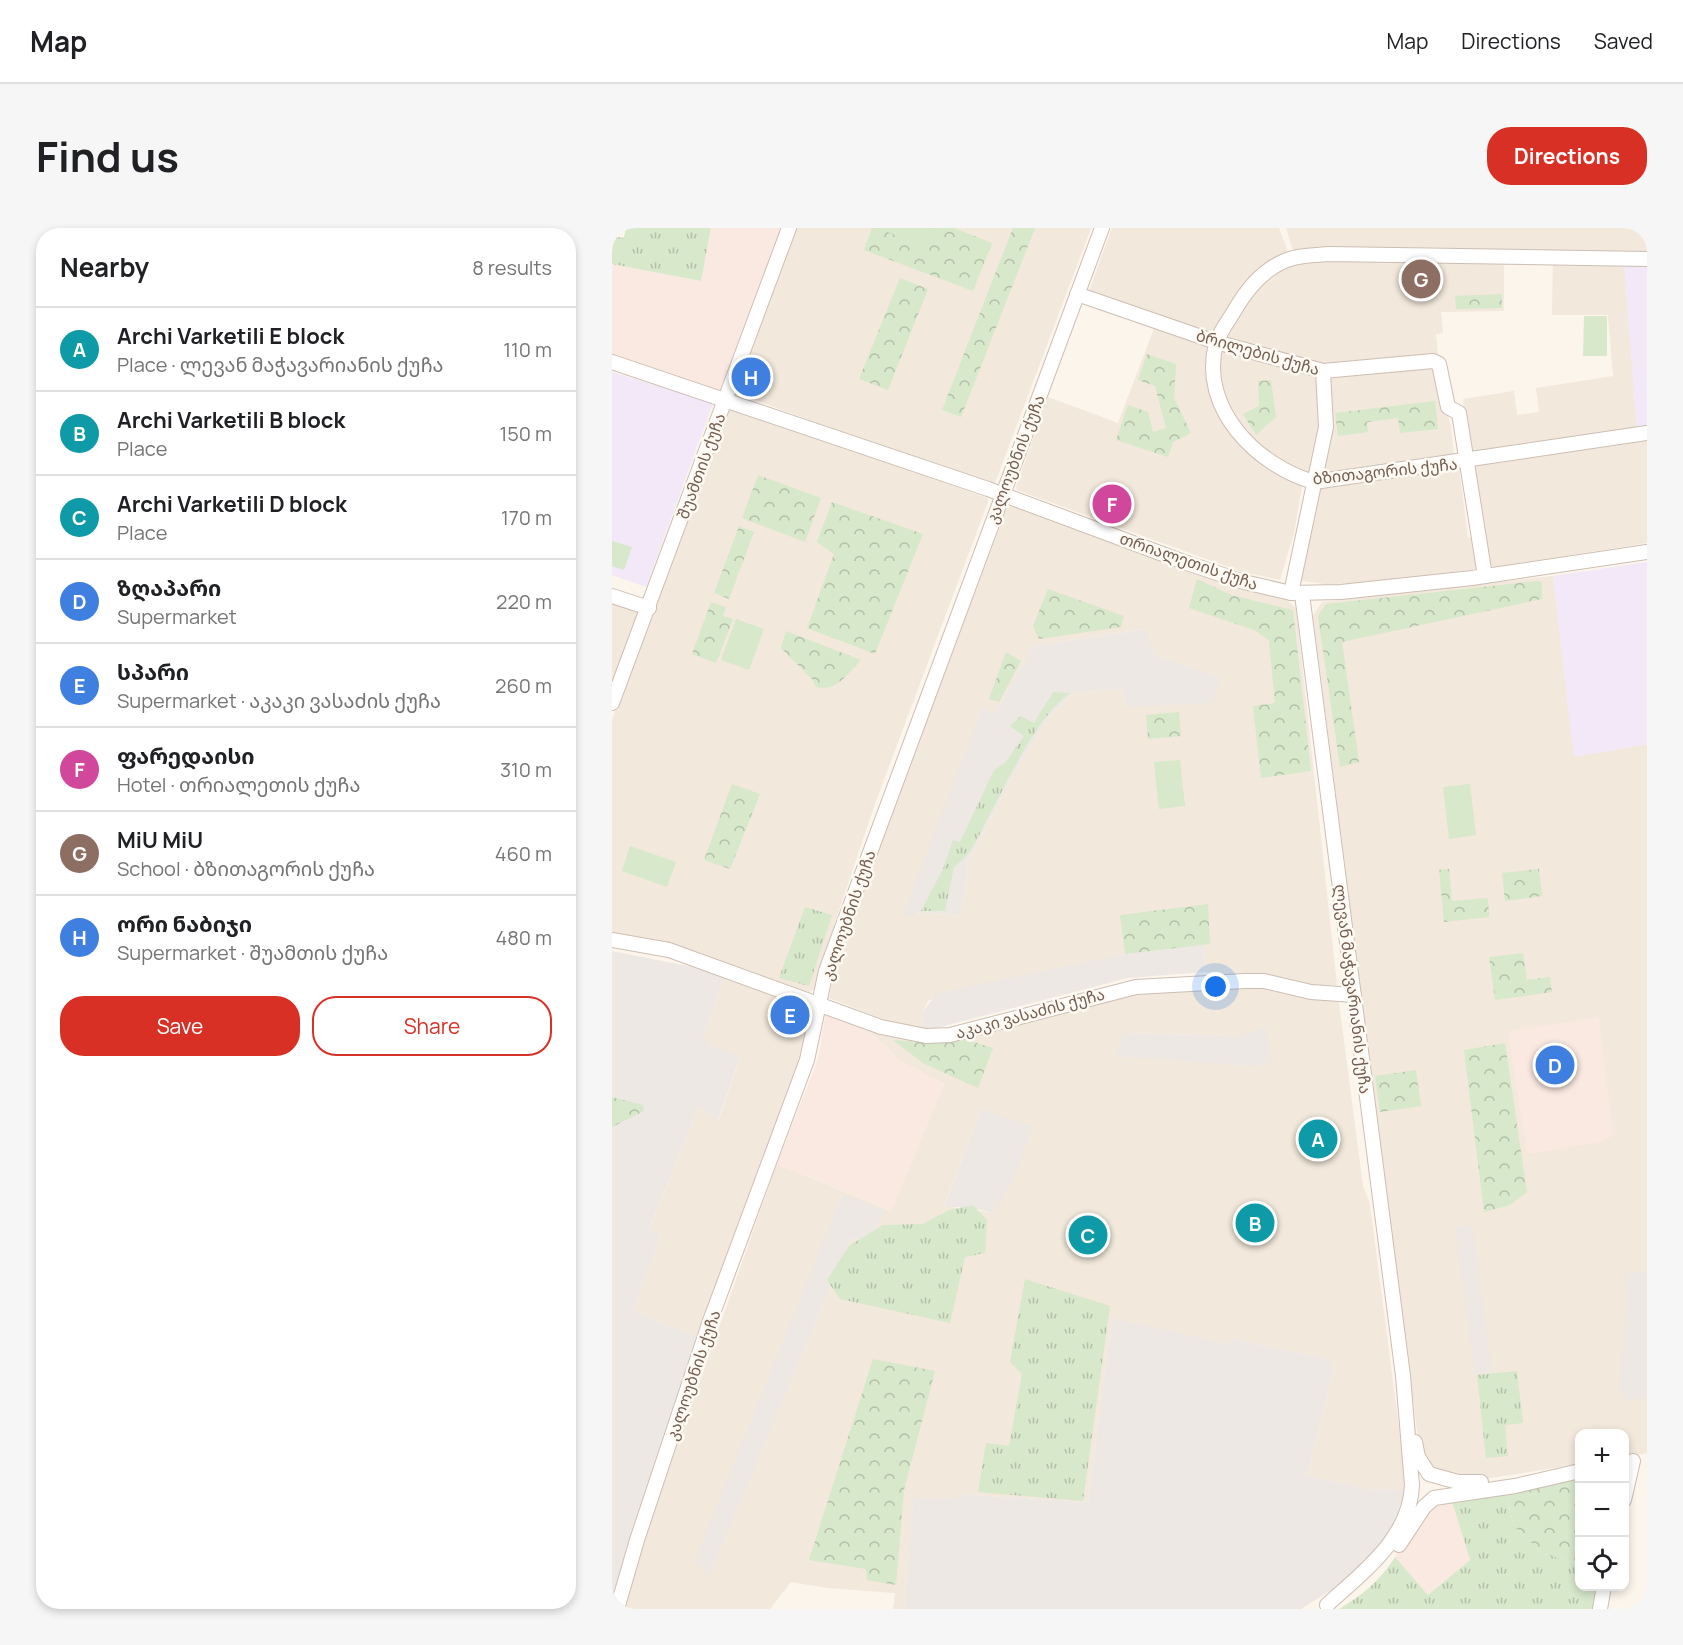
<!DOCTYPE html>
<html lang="en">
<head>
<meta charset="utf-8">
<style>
	:root { --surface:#fff; --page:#f6f6f6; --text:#202124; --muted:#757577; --line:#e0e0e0; --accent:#d93025 }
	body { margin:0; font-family:Manrope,"Noto Sans Georgian",sans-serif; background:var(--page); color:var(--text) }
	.controls { position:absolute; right:18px; bottom:18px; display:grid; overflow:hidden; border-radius:12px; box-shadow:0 3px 9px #0003 }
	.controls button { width:54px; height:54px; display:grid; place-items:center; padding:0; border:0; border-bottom:2px solid var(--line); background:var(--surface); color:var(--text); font:30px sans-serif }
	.you { position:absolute; left:604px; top:759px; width:21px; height:21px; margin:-15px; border:4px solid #fff; border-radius:50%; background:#1a73e8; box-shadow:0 0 0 9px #1a73e833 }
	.badge { display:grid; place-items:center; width:39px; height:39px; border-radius:50%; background:var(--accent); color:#fff; font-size:20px; font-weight:700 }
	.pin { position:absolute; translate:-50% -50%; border:3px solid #fff; box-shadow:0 2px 6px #0006 }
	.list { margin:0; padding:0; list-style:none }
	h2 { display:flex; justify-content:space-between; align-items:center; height:78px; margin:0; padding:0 24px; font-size:26px }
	h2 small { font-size:20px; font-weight:400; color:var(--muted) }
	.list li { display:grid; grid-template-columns:39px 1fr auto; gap:18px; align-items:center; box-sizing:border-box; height:84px; padding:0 24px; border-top:2px solid var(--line) }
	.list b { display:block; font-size:22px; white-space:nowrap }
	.list p { margin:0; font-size:20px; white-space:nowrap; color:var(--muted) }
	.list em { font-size:20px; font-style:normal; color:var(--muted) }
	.actions { display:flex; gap:12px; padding:18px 24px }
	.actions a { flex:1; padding:14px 0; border:2px solid var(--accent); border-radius:24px; text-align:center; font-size:21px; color:var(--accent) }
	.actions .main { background:var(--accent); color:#fff }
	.icon { flex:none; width:33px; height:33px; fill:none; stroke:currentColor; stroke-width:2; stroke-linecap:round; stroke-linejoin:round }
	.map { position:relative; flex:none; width:1035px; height:1381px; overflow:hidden; border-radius:24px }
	header { display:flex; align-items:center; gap:36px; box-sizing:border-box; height:84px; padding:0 30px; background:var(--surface); border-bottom:2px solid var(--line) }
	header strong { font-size:28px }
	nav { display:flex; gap:33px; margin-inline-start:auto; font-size:21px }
	.intro { display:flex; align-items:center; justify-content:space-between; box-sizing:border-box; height:144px; padding:0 36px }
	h1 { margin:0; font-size:42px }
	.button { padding:15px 27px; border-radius:24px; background:var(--accent); color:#fff; font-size:21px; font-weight:700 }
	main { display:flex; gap:36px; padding:0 36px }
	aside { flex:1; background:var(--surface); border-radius:24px; box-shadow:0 3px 9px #0003 }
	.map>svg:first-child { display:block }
</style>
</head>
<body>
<header>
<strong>Map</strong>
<nav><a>Map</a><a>Directions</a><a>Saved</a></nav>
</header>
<div class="intro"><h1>Find us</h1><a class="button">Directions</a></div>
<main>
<aside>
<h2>Nearby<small>8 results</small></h2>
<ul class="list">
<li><span class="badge" style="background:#0f9aa8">A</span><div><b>Archi Varketili E block</b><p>Place · ლევან მაჭავარიანის ქუჩა</p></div><em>110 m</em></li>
<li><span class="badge" style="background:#0f9aa8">B</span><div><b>Archi Varketili B block</b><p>Place</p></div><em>150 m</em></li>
<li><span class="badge" style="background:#0f9aa8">C</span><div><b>Archi Varketili D block</b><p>Place</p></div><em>170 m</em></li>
<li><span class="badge" style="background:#3f7fe0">D</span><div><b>ზღაპარი</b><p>Supermarket</p></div><em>220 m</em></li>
<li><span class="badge" style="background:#3f7fe0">E</span><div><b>სპარი</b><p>Supermarket · აკაკი ვასაძის ქუჩა</p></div><em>260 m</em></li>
<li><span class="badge" style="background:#d1479c">F</span><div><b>ფარედაისი</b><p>Hotel · თრიალეთის ქუჩა</p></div><em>310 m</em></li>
<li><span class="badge" style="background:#8d6e63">G</span><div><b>MiU MiU</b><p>School · ბზითაგორის ქუჩა</p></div><em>460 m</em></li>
<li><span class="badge" style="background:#3f7fe0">H</span><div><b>ორი ნაბიჯი</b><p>Supermarket · შუამთის ქუჩა</p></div><em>480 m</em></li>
</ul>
<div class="actions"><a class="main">Save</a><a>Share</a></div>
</aside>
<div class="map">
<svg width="1035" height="1381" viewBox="0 0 1035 1381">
	<defs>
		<pattern id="grass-tufts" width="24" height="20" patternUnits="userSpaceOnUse" patternTransform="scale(1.5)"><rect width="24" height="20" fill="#d7e8cb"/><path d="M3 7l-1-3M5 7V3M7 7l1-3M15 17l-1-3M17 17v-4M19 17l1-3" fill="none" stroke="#b3bfa7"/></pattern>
		<pattern id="forest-crowns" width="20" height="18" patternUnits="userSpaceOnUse" patternTransform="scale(1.5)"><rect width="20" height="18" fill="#d7e8cb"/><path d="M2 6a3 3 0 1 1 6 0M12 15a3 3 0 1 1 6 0" fill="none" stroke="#b3bfa7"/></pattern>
	</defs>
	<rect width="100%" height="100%" fill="#fbf5ec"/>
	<g fill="#f2e8db" fill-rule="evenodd">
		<polygon points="184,0 479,0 383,255 378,259 124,165"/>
		<polygon points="500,0 667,0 677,27 602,108 476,66"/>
		<polygon points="674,0 1035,0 1035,27 682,26"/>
		<polygon points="718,30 892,32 892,83 829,84 831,105 824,106 826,126 714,138 612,110 653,52 667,42 688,35"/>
		<polygon points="941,33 1012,33 1025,202 859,228 851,171 902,163 905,187 927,184 924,160 1001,148 996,87 940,87"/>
		<polygon points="543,98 599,118 596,156 604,179 640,227 659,243 690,258 682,305 668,352 630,344 405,262 404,259 436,169 506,195"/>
		<polygon points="608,119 702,147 705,151 712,193 702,248 678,241 635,207 612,171 605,145"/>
		<polygon points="820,140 825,145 839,198 842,229 711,247 717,146"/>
		<polygon points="119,178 375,270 376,274 264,573 224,691 204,760 197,764 62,717 0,704 0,492"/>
		<polygon points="1035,208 1035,315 882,339 876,334 861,242 864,236"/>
		<polygon points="847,239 856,310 861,310 865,335 863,341 756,355 713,356 683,352 709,258"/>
		<path d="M399 278 631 362 671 369 684 380 725 757 704 758 593 744 592 718 513 726 317 772 309 786 313 803 292 799 217 770 224 736 245 675 395 280ZM532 401 543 427 608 449 514 478 511 461 461 465 437 489 399 551 364 619 355 636 356 646 348 688 303 684 333 581 370 480 383 485 421 418Z"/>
		<polygon points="941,348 962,529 1035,516 1035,1225 1013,1229 1012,1206 968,1206 967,1236 854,1254 826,1246 808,1226 701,387 710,374"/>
		<polygon points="0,374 29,382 0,460"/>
		<polygon points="112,749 199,779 184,843 86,1109 21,1083 49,1007 37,1002 87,878 106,893 129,828 99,818 93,810 93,804"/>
		<path d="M660 757 720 770 727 775 751 958 758 976 795 1262 755 1261 695 1247 722 1139 716 1131 619 1110 617 1116 500 1091 476 1274 346 1266 345 1271H301L292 1381H281L283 1365 216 1360 179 1354 158 1381H12L34 1305 165 936 279 983 332 856 290 834 253 800 280 809 317 813 520 762ZM512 805 628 808 504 827ZM369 881 389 890 381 985 332 978ZM230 966 258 1010 238 1012 96 1349Z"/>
	</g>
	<g fill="#fae9e1">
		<polygon points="99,0 171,0 108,163 0,127 0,36 89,53"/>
		<polygon points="214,784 246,794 290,834 332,856 280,983 165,936 206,831"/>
		<polygon points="987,789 1001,902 999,909 992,913 915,926 896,803"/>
		<polygon points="839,1270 858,1332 816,1367 783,1329 814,1285 824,1275"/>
	</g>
	<g fill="#ede8e4">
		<polygon points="533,401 543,427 608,449 601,475 514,479 511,461 461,465 437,489 399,551 364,619 355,636 356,646 348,688 304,684 301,690 291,687 370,480 383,485 421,418"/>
		<polygon points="592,717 593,744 516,750 313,803 309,786 325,765 513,726"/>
		<polygon points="0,723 81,739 112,749 93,804 93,810 99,818 129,827 105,894 87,878 37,1001 49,1007 21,1083 86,1109 4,1365 0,1364"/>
		<polygon points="654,798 659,835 641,838 503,828 511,805 628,808"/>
		<polygon points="369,881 421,898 403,947 381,985 356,979 332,979"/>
		<polygon points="230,966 274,983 258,1010 238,1012 96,1350 83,1332"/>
		<polygon points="860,997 880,1144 863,1146 843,999"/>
		<polygon points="1035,1044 1035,1170 1014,1173 1007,1161 1015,1073 1013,1045"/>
		<polygon points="500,1090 617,1116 619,1110 716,1131 722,1139 695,1247 755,1261 795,1262 787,1299 747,1345 689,1381 292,1381 301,1270 345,1271 345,1266 476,1274"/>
	</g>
	<g fill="#f2e8f8">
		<polygon points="1012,33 1035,34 1035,200 1025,202"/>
		<polygon points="0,144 101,175 34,359 0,347"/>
		<polygon points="1035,334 1035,516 962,529 941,348"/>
	</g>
	<g fill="url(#grass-tufts)">
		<polygon points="14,0 99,0 89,53 0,36 0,8 12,10"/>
		<path d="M441 464 459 465C427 484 394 556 376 590 365 610 361 625 342 639L333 683H309L331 641 341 612 348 614 382 542 393 535 412 508 398 498 409 488 422 495Z"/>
		<polygon points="193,679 220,687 197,758 167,750"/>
		<polygon points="361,977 375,992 373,1025 353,1029 338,1095 228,1071 215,1052 237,1018 271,997 311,996 337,982"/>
		<polygon points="413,1051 498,1078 471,1273 366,1264 374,1215 397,1218 410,1146 398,1134"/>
		<polygon points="905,1143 911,1195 893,1197 896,1228 874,1230 865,1147"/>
		<path d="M892 1260 902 1298 930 1325 967 1336 968 1358 985 1359 981 1381H727C749 1368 770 1351 783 1329L816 1367 858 1332 839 1270Z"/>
	</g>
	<g fill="url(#forest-crowns)">
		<polygon points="260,0 342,0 380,15 361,63 252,22"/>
		<polygon points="401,0 423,0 349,189 330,182"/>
		<polygon points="288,50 316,61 276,162 247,151"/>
		<polygon points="890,66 890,80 844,81 843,68"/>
		<polygon points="535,126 564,136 562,170 579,205 561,214 556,229 504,212 516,177 536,184 541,204 554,200 543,158 526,152"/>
		<polygon points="659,152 664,189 644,207 631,186 647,178 646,153"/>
		<polygon points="823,173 826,201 788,205 786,190 755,194 756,204 726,208 723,185"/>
		<polygon points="146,247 209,270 193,314 130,290"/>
		<polygon points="220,274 311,306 263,426 195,400 222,326 205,314"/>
		<polygon points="127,298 142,304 117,371 102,365"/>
		<polygon points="585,351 619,367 681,382 699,543 649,550 641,478 663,475 657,412 642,402 577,380"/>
		<polygon points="926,353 930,354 930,371 730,414 747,534 728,539 706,388 714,376"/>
		<polygon points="436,361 512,388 509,399 427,411 421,398"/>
		<polygon points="99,374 114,379 111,388 121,391 104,435 80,426"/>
		<path d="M174 403 249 432C235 446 225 464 204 459L200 451 169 420Z"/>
		<polygon points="394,424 409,433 387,474 377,471"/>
		<polygon points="567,484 569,508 536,511 534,487"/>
		<polygon points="120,556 148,566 118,641 92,632"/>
		<polygon points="837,641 840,673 876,670 877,689 832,694 827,642"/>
		<polygon points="927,641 930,668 893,673 890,645"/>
		<polygon points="596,676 598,716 513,726 508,687"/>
		<polygon points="911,725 915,752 938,749 940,764 883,772 877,729"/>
		<polygon points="348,810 381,820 366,860 311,835 281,812 321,815"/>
		<polygon points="893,815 915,964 898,977 872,984 852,822"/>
		<polygon points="804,842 809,878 768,884 763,848"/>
		<polygon points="0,869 31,877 32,883 0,899"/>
		<polygon points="261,1131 323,1143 292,1262 284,1357 255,1352 254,1341 197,1332"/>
		<polygon points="967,1249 967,1336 930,1325 902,1298 892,1260"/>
	</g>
	<g fill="#d7e8cb">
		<polygon points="265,0 319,0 311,18"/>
		<polygon points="972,88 995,88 995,128 971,128"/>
		<polygon points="0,313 20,319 12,342 0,338"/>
		<polygon points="124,391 152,401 137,442 109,432"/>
		<polygon points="568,532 573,578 547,581 542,534"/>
		<polygon points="858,556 864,607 837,611 831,559"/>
		<polygon points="18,618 64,634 55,659 10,643"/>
	</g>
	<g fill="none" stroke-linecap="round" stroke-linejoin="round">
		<g stroke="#cdbeb3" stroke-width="16">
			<g id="minor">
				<path d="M1035 31 717 26C706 27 692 27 681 30 656 37 637 58 624 80 618 91 607 104 604 116 587 180 645 238 702 254L1035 205"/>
				<polyline points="465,66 604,114 711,143 821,133 827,136 836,179 847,185 873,348"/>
				<polyline points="0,134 376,261 572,334 632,354 679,365 729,364 860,350 1035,324"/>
				<polyline points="679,365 714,199 711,143"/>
				<path d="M690 366 791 1148 800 1257C798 1310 751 1344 715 1377"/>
				<polyline points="0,368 37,380"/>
				<polyline points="0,475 177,0"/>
				<polyline points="0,712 57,722 269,799 314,808 338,807 524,759 633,753 652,753 699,764 742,767"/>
				<polyline points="803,1214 806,1229 817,1246 846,1254 869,1254"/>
				<polyline points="1012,1272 1021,1233"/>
				<polyline points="787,1317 812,1279 822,1270 903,1258 968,1243"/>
				<polyline points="5,1381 25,1312 98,1093 195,832 214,743 490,0"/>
				<polyline points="988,1381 992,1358"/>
			</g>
		</g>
		<use href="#minor" stroke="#fff" stroke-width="14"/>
	</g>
	<g text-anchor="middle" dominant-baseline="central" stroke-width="5" stroke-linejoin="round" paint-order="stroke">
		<g font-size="16" fill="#745e51" stroke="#fef9f3">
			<text transform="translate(646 124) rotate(16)">ბრილების ქუჩა</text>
			<text transform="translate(403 231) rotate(-69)">კალოუბნის ქუჩა</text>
			<text transform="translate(89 238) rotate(-70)">შუამთის ქუჩა</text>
			<text transform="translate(773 243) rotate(-6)">ბზითაგორის ქუჩა</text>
			<text transform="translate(577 333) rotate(19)">თრიალეთის ქუჩა</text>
			<text transform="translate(236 687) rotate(-71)">კალოუბნის ქუჩა</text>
			<text transform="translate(741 761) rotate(83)">ლევან მაჭავარიანის ქუჩა</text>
			<text transform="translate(418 785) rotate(-15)">აკაკი ვასაძის ქუჩა</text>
			<text transform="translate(81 1147) rotate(-71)">კალოუბნის ქუჩა</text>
		</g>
	</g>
</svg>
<div class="controls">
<button>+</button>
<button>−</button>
<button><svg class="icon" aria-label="locate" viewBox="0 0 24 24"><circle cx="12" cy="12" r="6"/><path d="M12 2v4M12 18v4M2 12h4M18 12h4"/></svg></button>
</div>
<div class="you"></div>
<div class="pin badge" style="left:706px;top:911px;background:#0f9aa8">A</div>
<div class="pin badge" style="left:643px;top:995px;background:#0f9aa8">B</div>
<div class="pin badge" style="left:476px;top:1007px;background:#0f9aa8">C</div>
<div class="pin badge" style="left:943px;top:837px;background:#3f7fe0">D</div>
<div class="pin badge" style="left:178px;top:787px;background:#3f7fe0">E</div>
<div class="pin badge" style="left:500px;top:276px;background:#d1479c">F</div>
<div class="pin badge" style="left:809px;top:51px;background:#8d6e63">G</div>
<div class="pin badge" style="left:139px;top:149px;background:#3f7fe0">H</div>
</div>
</main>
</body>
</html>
